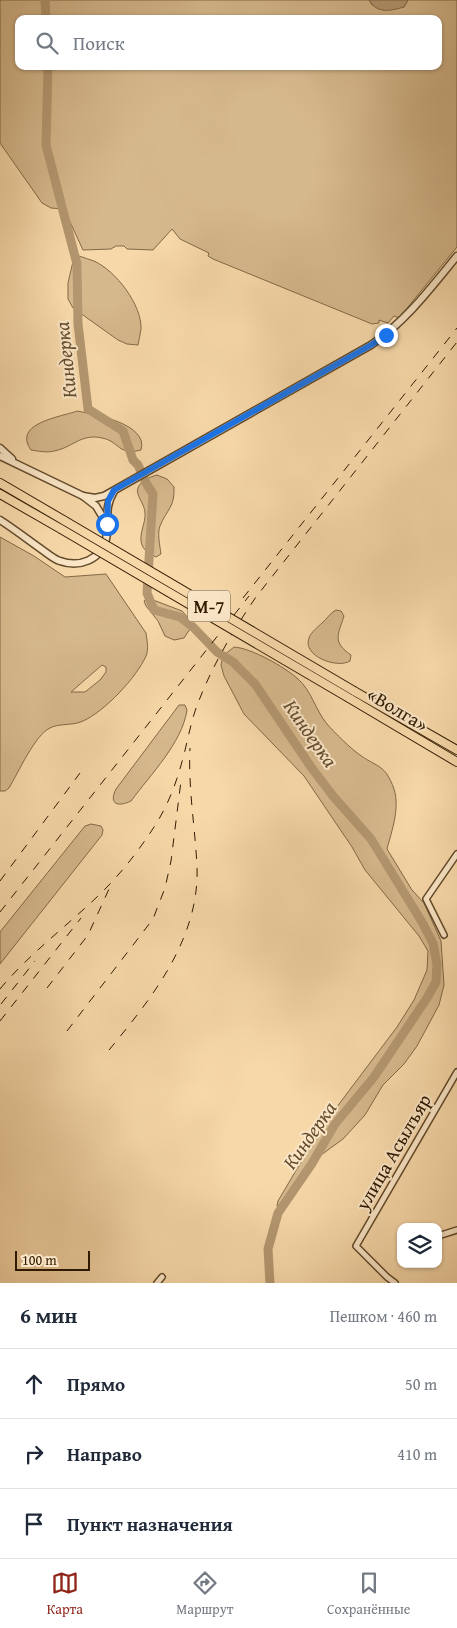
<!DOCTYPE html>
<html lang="ru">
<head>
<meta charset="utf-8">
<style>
	:root { --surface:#fff; --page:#f6f6f7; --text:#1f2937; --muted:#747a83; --line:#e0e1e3; --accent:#8f2418 }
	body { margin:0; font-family:"Gentium Book Plus",serif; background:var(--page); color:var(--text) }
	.controls { position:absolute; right:15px; bottom:15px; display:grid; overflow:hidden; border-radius:10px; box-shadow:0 1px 4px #0004 }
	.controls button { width:45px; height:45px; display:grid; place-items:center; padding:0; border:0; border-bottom:1px solid var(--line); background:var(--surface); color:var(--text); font:25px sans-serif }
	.scale { position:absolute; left:15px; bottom:12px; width:75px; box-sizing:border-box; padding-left:5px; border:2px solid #301a01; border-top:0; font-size:14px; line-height:18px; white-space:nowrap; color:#301a01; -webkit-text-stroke:4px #fae6c7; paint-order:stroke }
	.stop { position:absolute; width:15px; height:15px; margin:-11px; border:4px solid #1a73e8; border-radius:50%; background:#fff }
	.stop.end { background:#1a73e8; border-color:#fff; box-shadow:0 1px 5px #0008 }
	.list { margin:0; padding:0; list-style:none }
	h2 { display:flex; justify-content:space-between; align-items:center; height:65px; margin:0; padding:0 20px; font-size:21px }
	h2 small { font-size:16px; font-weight:400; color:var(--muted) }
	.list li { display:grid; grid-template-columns:32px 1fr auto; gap:15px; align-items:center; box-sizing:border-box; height:70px; padding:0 20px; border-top:1px solid var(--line) }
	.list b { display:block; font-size:19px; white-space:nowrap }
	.list em { font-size:16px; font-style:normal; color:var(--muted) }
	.icon { flex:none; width:28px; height:28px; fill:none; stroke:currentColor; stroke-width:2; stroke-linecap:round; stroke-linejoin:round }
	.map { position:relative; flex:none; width:457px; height:1283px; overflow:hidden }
	.search { position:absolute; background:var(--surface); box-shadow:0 1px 4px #0004; left:15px; right:15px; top:15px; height:55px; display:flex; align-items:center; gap:12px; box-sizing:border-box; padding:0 18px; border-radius:10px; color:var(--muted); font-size:19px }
	.sheet { height:275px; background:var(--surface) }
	nav { display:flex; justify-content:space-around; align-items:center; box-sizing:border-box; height:70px; border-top:1px solid var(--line); background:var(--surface); font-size:14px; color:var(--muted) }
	nav a { display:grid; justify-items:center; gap:2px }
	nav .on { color:var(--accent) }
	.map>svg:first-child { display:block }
</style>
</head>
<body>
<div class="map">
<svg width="457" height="1283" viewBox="0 0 457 1283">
	<rect width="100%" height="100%" fill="#f7d8a9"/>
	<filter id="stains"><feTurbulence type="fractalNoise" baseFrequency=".004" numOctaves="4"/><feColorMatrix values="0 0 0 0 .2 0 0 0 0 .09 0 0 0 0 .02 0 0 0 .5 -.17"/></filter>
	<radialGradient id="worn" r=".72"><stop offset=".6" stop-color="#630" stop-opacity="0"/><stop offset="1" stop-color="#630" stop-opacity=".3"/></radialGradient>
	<g fill="#d5b88c" stroke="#826946" fill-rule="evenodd">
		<path d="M0 0H369L372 5 404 7 408 0H457V247L399 318 394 316 388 323 379 320V323L372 324 213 259 208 256 209 253 180 239 172 229 153 250 127 249 124 246H116L111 249 83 250 64 209 51 208 42 203 0 143ZM19 19H438V66H19Z"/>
		<path d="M79 256C84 258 89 259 94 261 116 271 142 305 141 329 140 335 139 340 138 345L127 344 118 340 73 308 68 299V283L74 257Z"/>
		<path d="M77 411C94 414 149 424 141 450 118 456 119 441 102 438 81 433 72 448 54 451 47 453 38 451 31 450 12 423 61 417 77 411Z"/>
		<path d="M157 475 167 479 174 487C175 507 167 509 160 526 157 533 160 546 161 554L156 557C150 554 145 552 142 545 138 535 146 523 145 513 145 504 135 495 138 488 141 480 150 477 157 475Z"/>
		<path d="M0 537 34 556 65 577 106 574 146 633C147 641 149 649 146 656 137 677 104 712 83 721 73 726 59 723 50 728 35 735 18 773 9 788L5 791H0ZM102 665 106 667V672L100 680 85 692H71Z"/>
		<polygon points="148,598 182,611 189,619 190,629 184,638 174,640 165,636 158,621 146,606 144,601"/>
		<path d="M336 610 341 611 344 616C338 635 332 642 351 655L350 661C337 669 302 656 309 638 311 632 318 627 322 623 327 619 330 613 336 610Z"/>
		<path d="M234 647C251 648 285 667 298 679 311 690 316 711 327 724 335 733 350 748 360 755 378 768 385 764 394 789 400 808 392 830 387 849L412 890 424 903 441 941 444 985 439 1005 417 1046 404 1064 383 1085 365 1115 343 1139 321 1155 288 1204 282 1207 277 1206 278 1201 321 1128 397 1027 414 1000 427 970 428 951 419 936 365 870 352 847 304 776 244 714 224 676 221 665 223 656Z"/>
		<path d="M179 705H185L187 710C182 743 151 774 131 801 119 807 108 805 116 789Z"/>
		<polygon points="91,824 101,826 103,830 102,835 0,964 0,932 85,826"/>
	</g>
	<path fill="#b39770" stroke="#7f6544" d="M369 0H408L404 7C390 11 377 14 369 0Z"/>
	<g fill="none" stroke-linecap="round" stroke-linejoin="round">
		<g stroke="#b39770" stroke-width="9">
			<polyline points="45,0 46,19"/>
			<polyline points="48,66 46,145 61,203"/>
			<polyline points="62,207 77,264 78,324 88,409 123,431 133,460 138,465 146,483 153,494 147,593 154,610 180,617 193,627 217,652 233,662 255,684 311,767 333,796 371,839 422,922 433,943 437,965 436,982 427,998 374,1077 335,1124 311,1165 278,1213 268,1249 270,1283"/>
		</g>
		<g stroke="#624a2b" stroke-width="8">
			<g id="minor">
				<polyline points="444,935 426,899 457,854"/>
				<polyline points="438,1236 457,1230"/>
				<polyline points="157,1283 162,1277"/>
				<polyline points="395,1283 387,1277 356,1246 457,1072"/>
			</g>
		</g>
		<g stroke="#624a2b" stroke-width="9">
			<g id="tertiary">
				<polyline points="0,448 12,459"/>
				<polyline points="0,456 83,496 96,506 105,521"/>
				<path d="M83 496 95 498 104 496 371 345C406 321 430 289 457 256"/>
				<path d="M0 520C14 529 27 539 41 549 47 553 53 559 60 561 79 568 101 560 106 539 111 520 102 512 114 491"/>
			</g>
		</g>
		<g stroke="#301a01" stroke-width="10">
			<g id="trunk">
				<polyline points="0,483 65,521"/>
				<polyline points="0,494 61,529"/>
				<polyline points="354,691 457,750"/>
				<polyline points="349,698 457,762"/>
			</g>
		</g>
		<use href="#minor" stroke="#fae6c7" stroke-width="5"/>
		<use href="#tertiary" stroke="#fae6c7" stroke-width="6"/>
		<use href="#trunk" stroke="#f7d8a9" stroke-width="8"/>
		<g stroke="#301a01" stroke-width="1" stroke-dasharray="9 9" stroke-linecap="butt">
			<polyline points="243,598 457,328"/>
			<polyline points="0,881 80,773"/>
			<polyline points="0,912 249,596"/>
			<polyline points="47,988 88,935 109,889"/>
			<path d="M0 989C29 954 67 926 99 895 121 874 140 849 156 824 169 803 177 781 183 758 188 740 191 720 198 703 212 666 234 629 256 597L457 342"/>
			<polyline points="1,1004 35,961"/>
			<polyline points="0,1021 81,918"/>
			<polyline points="67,1031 153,919 165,888 171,861 181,781"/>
			<path d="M109 1050C152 998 200 938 197 866 195 827 188 787 190 748"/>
		</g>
		<g stroke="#301a01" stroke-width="10" stroke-linecap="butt">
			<g id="trunk-bridge">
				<polyline points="65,521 354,691"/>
				<polyline points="61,529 349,698"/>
			</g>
		</g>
		<use href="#trunk-bridge" stroke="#f7d8a9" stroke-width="8"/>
	</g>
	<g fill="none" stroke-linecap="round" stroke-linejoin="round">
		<polyline stroke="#1a73e8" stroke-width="6" points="107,524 108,501 114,490 371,345 386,335"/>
	</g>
	<g text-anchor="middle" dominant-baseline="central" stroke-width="4" stroke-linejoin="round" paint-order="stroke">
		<rect fill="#fae6c7" stroke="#6d573c" stroke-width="1" x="188" y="590.5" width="42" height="31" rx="4"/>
		<g font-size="18" font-weight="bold" fill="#301a01">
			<text x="209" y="606">М-7</text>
		</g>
		<g font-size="19" fill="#301a01" stroke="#fae6c7">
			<text transform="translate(398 709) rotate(31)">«Волга»</text>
			<text transform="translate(393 1152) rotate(-60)">улица Асылъяр</text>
		</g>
		<g font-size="20" font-style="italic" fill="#644c2d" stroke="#fae6c7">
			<text transform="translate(65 360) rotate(-96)">Киндерка</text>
			<text transform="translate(311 733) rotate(55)">Киндерка</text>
			<text transform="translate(309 1135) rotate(-55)">Киндерка</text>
		</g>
	</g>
	<rect width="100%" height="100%" filter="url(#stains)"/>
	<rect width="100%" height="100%" fill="url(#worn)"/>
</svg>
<div class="controls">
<button><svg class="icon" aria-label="layers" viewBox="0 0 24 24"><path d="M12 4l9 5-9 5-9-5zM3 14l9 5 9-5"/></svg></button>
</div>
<div class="scale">100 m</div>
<div class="stop" style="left:107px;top:524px"></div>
<div class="stop end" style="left:386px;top:335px"></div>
<div class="search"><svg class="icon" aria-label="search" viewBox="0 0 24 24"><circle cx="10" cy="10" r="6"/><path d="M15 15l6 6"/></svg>Поиск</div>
</div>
<section class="sheet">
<h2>6 мин<small>Пешком · 460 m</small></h2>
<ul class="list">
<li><svg class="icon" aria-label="ahead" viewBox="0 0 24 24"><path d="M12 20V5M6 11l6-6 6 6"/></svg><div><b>Прямо</b></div><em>50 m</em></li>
<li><svg class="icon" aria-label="right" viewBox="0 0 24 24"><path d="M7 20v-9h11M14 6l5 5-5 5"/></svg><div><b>Направо</b></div><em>410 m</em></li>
<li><svg class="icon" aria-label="arrive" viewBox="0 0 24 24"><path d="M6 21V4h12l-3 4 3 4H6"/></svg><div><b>Пункт назначения</b></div></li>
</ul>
</section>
<nav>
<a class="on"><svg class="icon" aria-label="map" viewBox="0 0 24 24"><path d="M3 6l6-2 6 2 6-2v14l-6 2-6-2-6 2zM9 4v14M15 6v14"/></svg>Карта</a>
<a><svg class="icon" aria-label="directions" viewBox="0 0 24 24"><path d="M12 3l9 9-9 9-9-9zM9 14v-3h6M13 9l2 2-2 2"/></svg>Маршрут</a>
<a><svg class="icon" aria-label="saved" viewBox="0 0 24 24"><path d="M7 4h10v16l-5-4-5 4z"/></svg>Сохранённые</a>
</nav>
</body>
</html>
